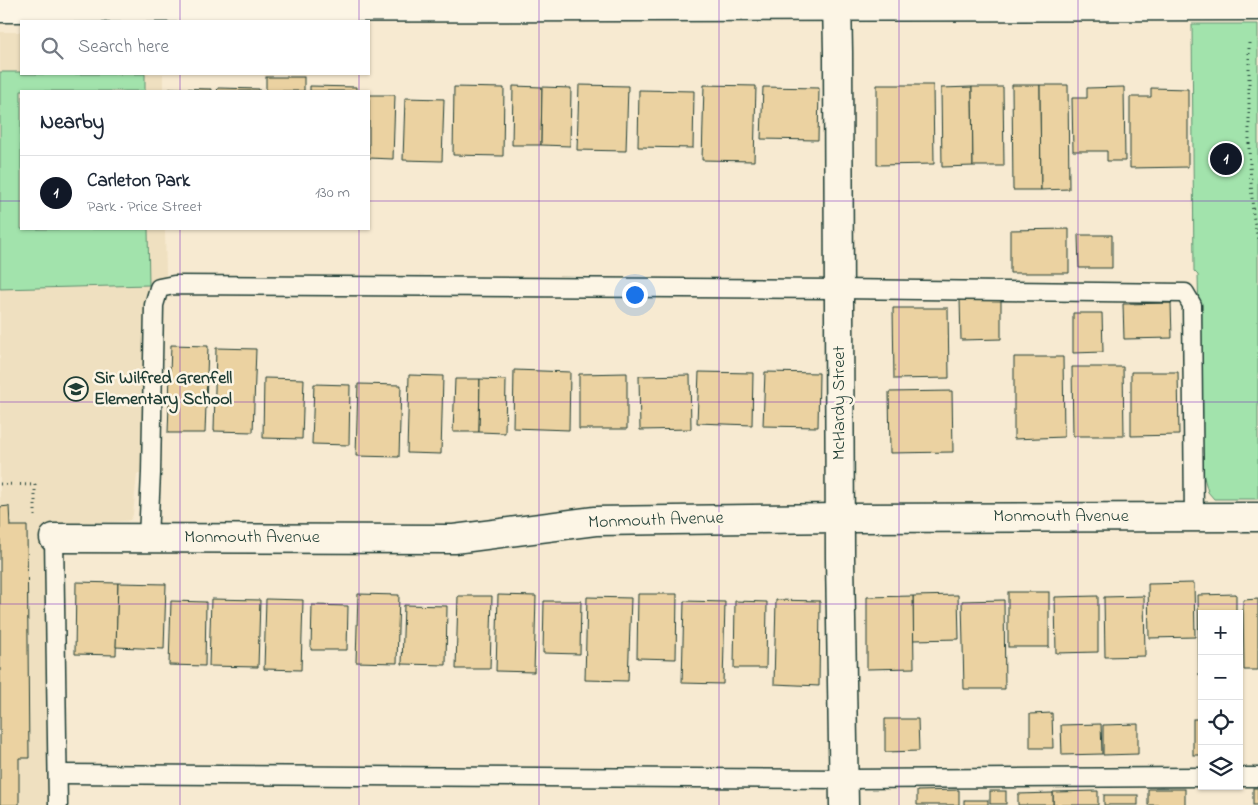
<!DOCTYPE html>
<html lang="en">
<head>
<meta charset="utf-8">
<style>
	:root { --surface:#fff; --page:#f6f6f7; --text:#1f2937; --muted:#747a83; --line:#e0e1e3; --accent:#111827 }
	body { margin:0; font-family:"Indie Flower",sans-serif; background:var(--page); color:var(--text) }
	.controls { position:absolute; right:15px; bottom:15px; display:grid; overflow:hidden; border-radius:0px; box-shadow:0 1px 4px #0004 }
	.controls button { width:45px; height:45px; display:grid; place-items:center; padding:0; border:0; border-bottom:1px solid var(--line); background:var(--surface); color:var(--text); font:25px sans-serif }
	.you { position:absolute; left:634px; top:294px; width:18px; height:18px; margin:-12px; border:4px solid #fff; border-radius:50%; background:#1a73e8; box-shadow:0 0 0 8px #1a73e833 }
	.badge { display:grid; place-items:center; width:32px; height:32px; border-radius:50%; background:var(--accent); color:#fff; font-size:16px; font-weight:700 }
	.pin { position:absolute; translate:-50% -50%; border:2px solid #fff; box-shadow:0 1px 5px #0006 }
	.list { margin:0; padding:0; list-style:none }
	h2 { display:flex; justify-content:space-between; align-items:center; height:65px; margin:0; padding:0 20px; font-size:21px }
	h2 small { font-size:16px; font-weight:400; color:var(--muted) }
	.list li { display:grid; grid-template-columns:32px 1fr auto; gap:15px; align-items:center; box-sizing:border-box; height:75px; padding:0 20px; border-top:1px solid var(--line) }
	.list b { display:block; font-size:19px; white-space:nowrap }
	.list p { margin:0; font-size:16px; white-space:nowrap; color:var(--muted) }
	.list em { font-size:16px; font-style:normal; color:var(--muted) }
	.icon { flex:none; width:28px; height:28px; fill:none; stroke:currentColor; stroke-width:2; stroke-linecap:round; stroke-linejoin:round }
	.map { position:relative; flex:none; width:1258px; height:805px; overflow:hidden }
	.search { position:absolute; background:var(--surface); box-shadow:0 1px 4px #0004; left:20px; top:20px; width:350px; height:55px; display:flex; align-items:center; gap:12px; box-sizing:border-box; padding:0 18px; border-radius:0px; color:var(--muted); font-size:19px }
	.panel { position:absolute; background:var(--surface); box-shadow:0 1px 4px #0004; left:20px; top:90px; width:350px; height:140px; border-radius:0px }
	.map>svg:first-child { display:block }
</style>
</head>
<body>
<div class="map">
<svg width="1258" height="805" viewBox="0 0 1258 805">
	<rect width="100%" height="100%" fill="#f7ead1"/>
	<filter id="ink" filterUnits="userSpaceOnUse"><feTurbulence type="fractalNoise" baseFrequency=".02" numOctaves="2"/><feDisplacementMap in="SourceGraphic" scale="10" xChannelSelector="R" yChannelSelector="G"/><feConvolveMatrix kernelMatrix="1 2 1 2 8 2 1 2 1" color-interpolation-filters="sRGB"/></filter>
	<g filter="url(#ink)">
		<polygon fill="#efe0c0" points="0,32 21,32 21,74 163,74 163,91 21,91 21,229 165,229 166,275 159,288 151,473 137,474 133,515 130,520 126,521 44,525 44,551 54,551 58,805 0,805"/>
		<g fill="#a2e3ac" stroke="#609070">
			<polygon points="1192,24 1258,24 1258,499 1214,499 1208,492 1202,470 1198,275 1194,271"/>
			<polygon points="0,72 21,72 21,74 145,74 145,91 21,91 21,229 148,229 149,285 0,289"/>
		</g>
		<g fill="#ebd2a1" stroke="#1f3d34">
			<rect x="266" y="77" width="38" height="14"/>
			<polygon points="579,85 628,86 626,151 577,150"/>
			<polygon points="704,85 756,86 754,161 702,160"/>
			<polygon points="877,85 933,85 934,164 877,165"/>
			<polygon points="1012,85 1040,85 1041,190 1013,190"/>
			<polygon points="1040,85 1068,85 1069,189 1041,190"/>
			<polygon points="310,86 356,87 356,91 310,91"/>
			<polygon points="513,86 542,87 541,145 512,145"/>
			<polygon points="454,87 504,88 503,156 453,155"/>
			<polygon points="542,87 571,88 570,146 541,145"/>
			<polygon points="763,87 819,88 818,140 761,139"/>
			<polygon points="972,87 973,166 942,167 941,88"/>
			<polygon points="972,87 1003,87 1004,166 973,166"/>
			<polygon points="1124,87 1125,161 1107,161 1107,151 1073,151 1072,98 1087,98 1087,88"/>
			<polygon points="170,88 211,89 211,91 170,91"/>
			<polygon points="218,88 259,89 259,91 217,91"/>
			<polygon points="1151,88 1188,89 1188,167 1130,168 1130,97 1151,97"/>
			<polygon points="639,90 694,91 693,148 638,147"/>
			<polygon points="369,95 395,95 393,159 369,158"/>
			<polygon points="405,98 444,99 442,161 403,160"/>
			<polygon points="1069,229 1069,273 1010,273 1010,230"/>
			<polygon points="1078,235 1112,235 1112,268 1079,268"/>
			<polygon points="960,299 1001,299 1001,339 961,340"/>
			<polygon points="1171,303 1172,338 1124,339 1123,304"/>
			<polygon points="893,308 948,308 949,378 894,379"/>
			<polygon points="1073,313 1102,313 1103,352 1073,353"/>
			<polygon points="171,345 208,346 205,433 168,433"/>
			<polygon points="216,348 256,349 253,432 214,431"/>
			<polygon points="1014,357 1063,357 1064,437 1014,439"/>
			<polygon points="1072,367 1123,367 1124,436 1073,436"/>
			<polygon points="514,370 570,372 569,430 513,428"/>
			<polygon points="699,372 753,373 752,425 697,423"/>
			<polygon points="765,372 819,373 818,427 763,426"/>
			<polygon points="1131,372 1178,372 1179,435 1131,436"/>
			<polygon points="627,373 627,429 579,429 579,374"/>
			<polygon points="409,375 443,376 441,454 407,453"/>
			<polygon points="690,375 691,429 640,430 639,376"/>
			<polygon points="264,378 304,379 302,439 263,438"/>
			<polygon points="455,379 480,379 479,432 453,432"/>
			<polygon points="480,379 506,380 505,433 479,432"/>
			<polygon points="314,384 350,385 349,445 312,444"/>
			<polygon points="358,384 401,385 399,457 356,456"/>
			<polygon points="952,391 953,452 890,453 889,392"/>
			<polygon points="9,506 10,526 27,526 29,758 19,758 19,805 0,805 0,507"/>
			<polygon points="76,582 118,583 116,655 75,654"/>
			<polygon points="118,583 166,584 164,649 116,647"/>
			<polygon points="1194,583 1195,637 1149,638 1148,584"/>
			<rect x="1008" y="592" width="41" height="55"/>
			<polygon points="358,594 399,595 397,663 356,662"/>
			<polygon points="638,594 677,594 676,659 637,658"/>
			<polygon points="1236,594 1236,614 1202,614 1202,675 1199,675 1198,595"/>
			<polygon points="498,595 536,596 534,672 496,671"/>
			<polygon points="958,595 959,639 913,640 913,596"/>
			<polygon points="458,596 492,596 490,669 456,669"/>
			<polygon points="913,596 914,668 867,669 867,597"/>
			<polygon points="1098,596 1098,652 1056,653 1055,597"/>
			<polygon points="1144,596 1145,656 1105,657 1104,597"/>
			<polygon points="587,597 631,598 628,681 585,680"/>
			<polygon points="211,599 260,600 258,667 209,666"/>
			<polygon points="266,599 303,600 301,670 264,669"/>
			<polygon points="1258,599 1258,670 1244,670 1243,600"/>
			<polygon points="776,600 820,601 819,686 774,684"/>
			<polygon points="1004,600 1005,689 964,689 962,601"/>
			<polygon points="171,601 206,602 205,666 169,665"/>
			<polygon points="544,601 581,601 580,654 543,653"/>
			<polygon points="684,601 725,602 723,684 682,683"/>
			<polygon points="735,601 767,602 766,668 734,668"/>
			<polygon points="312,605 348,606 347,650 311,650"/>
			<polygon points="404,605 447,606 446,665 402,664"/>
			<polygon points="1052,713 1053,748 1030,748 1030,714"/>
			<polygon points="885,719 918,719 919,751 885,752"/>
			<rect x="1193" y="719" width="9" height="36"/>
			<polygon points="1101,724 1102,754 1062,755 1061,725"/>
			<polygon points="1138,724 1138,754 1103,755 1103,725"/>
			<rect x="1253" y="788" width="5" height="17"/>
			<rect x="1148" y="789" width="37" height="16"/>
			<polygon points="959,790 959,805 917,805 917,791"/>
			<rect x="990" y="791" width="16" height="13"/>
			<polygon points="1098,791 1098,805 1053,805 1053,792"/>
			<polygon points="1053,793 1053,805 1018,805 1018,794"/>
			<rect x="1104" y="795" width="34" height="10"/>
			<rect x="964" y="800" width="24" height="5"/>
		</g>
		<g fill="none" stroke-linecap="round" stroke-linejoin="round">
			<g stroke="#1f3d34" stroke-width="21">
				<g id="lane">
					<polyline points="54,538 58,805"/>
					<polyline points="148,538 151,473 154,305 159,288 174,285 839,289 1185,293 1192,305 1194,517"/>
					<polyline points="58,774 844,779 1202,777"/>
					<polyline points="1239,777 1258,777"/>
				</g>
			</g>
			<g stroke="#1f3d34" stroke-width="31">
				<g id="street">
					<polyline points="837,0 838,52 840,558 844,805"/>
					<polyline points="0,8 1258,6"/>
					<polyline points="54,538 454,539 595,521 840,518 1258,517"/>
				</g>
			</g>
			<g stroke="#1f3d34" stroke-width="3" stroke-dasharray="1 4" stroke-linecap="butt">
				<polyline points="1249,43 1249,149 1253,214 1258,240"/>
				<polyline points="0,484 35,485 35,516"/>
			</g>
			<use href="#lane" stroke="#fcf5e5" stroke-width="18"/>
			<use href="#street" stroke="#fcf5e5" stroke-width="28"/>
		</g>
	</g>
	<path fill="none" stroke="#7b2cbf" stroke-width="1" stroke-opacity="0.55" d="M180 0V21M359 0V21M539 0V805M719 0V805M899 0V805M1078 0V805M180 74V91M359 74V91M0 201H21M369 201H1258M180 229V805M359 229V805M0 402H1258M0 604H1258"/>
	<defs>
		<g id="school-ring" transform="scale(1.25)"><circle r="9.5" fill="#fcf5e5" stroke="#1f3d34" stroke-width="1.5"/><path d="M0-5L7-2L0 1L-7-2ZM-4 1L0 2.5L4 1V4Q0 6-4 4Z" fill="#1f3d34"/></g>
	</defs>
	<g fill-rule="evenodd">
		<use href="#school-ring" x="76" y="389"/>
	</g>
	<g text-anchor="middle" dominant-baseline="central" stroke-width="5" stroke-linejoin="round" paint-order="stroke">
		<g font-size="18" font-weight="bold" fill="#1f3d34" stroke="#fcf5e5" text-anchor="start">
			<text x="94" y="379">Sir Wilfred Grenfell<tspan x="94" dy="21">Elementary School</tspan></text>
		</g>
		<g font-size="18" fill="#1f3d34" stroke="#fcf5e5">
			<text transform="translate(840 403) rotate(-90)">McHardy Street</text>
			<text x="1061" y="517">Monmouth Avenue</text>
			<text transform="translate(656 521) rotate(-2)">Monmouth Avenue</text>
			<text x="252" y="538">Monmouth Avenue</text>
		</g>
	</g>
</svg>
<div class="controls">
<button>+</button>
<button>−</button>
<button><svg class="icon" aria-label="locate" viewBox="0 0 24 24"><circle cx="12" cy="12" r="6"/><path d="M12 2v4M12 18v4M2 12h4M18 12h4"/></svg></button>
<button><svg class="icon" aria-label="layers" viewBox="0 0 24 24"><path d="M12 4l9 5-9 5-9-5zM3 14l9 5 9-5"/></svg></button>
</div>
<div class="you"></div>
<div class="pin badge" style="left:1226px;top:159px">1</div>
<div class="search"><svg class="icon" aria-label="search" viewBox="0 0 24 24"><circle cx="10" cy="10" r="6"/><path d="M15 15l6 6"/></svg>Search here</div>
<section class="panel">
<h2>Nearby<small></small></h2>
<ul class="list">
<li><span class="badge">1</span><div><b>Carleton Park</b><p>Park · Price Street</p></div><em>130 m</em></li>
</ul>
</section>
</div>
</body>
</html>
